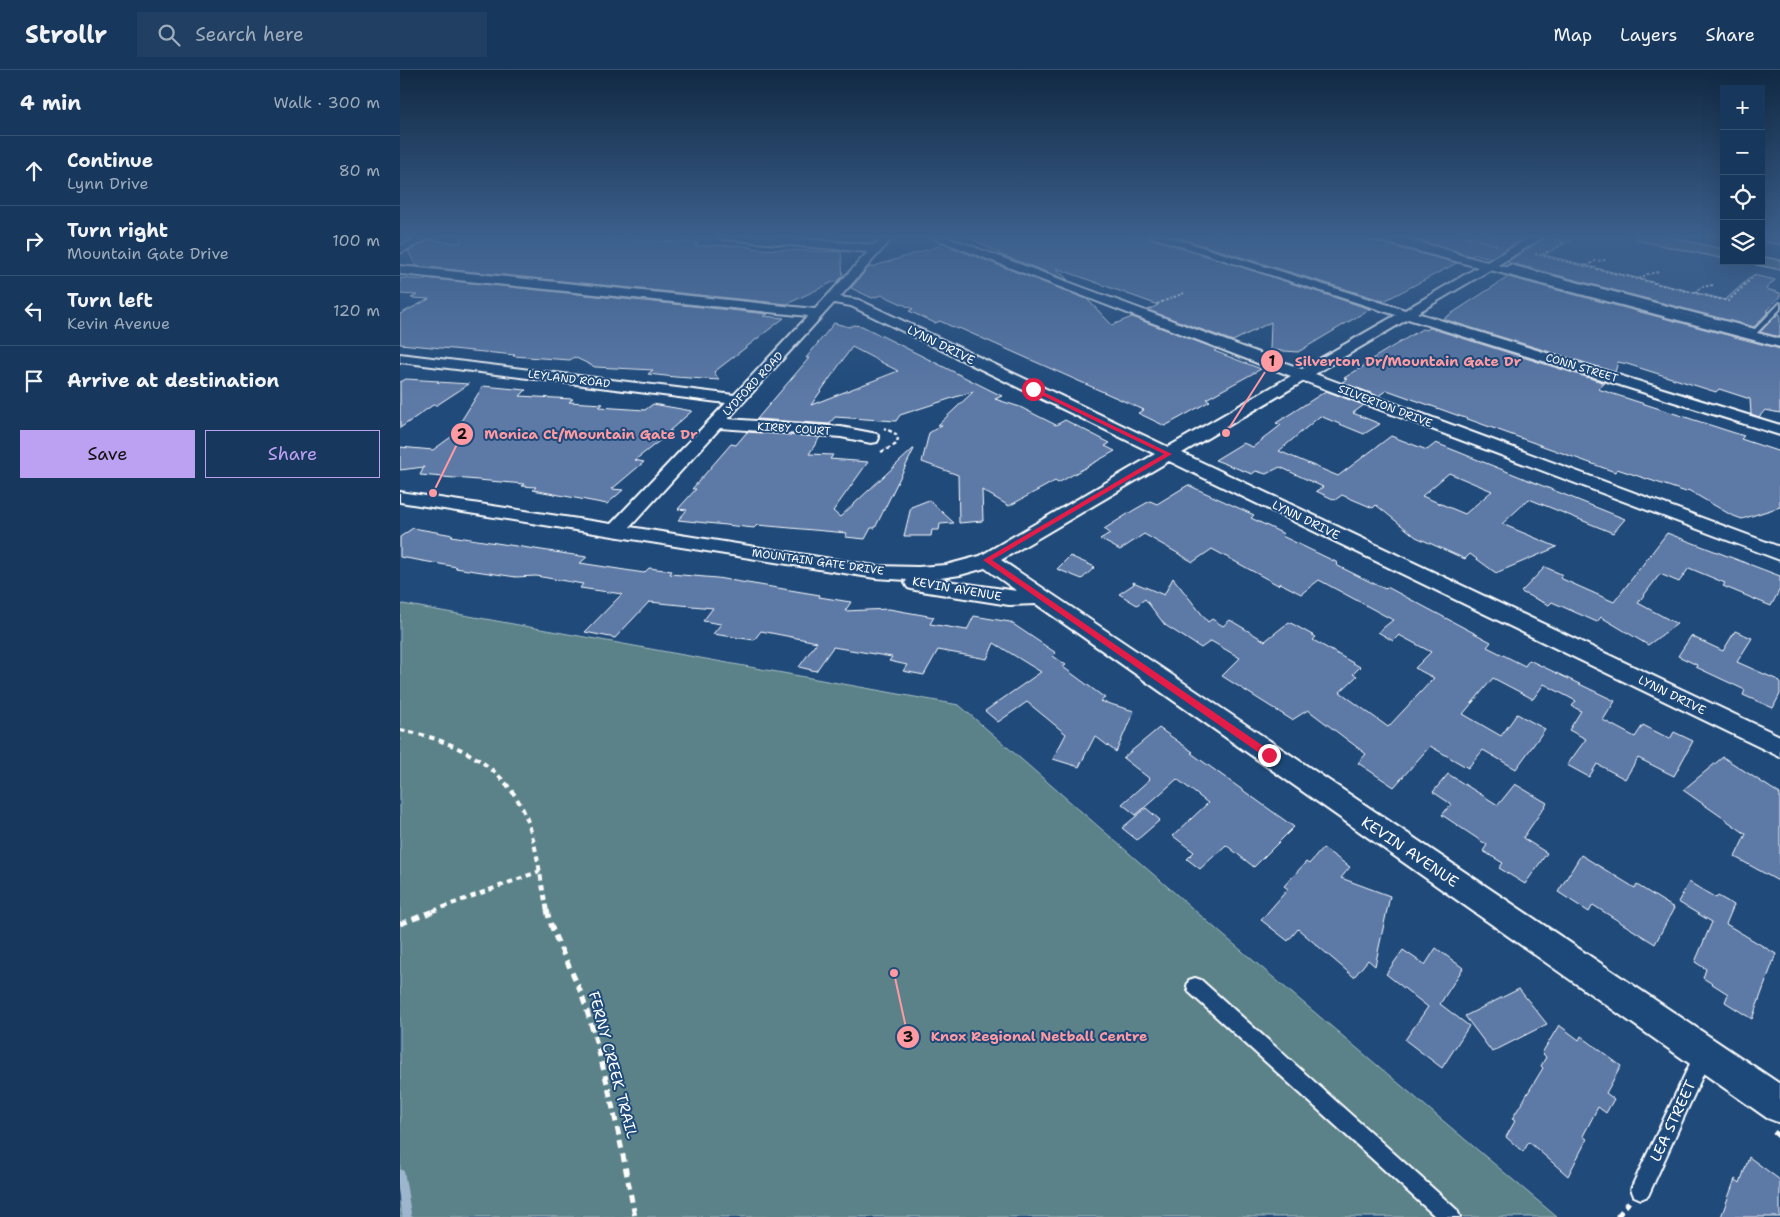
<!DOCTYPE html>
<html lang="en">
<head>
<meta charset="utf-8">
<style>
	:root { --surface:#17385c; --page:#203f62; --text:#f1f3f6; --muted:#9eacbb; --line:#365272; --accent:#bca0f2 }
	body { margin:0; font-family:"Shantell Sans",sans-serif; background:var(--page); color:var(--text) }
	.controls { position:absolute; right:15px; top:15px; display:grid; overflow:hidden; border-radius:0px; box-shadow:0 5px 20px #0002 }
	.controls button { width:45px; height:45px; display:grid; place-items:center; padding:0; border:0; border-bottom:1px solid var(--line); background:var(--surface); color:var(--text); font:25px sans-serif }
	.stop { position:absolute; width:15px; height:15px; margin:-11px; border:4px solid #e11d48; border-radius:50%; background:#fff }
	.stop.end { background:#e11d48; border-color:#fff; box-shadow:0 1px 5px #0008 }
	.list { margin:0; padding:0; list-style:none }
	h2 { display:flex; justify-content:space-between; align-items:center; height:65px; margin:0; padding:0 20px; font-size:21px }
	h2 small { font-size:16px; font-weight:400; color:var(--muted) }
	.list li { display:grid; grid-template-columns:32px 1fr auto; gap:15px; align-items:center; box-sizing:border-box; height:70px; padding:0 20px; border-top:1px solid var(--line) }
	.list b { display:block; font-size:19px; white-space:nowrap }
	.list p { margin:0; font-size:16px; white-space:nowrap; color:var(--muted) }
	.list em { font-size:16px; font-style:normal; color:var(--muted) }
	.actions { display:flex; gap:10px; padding:15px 20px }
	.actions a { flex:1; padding:11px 0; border:1px solid var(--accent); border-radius:0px; text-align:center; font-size:18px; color:var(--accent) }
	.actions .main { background:var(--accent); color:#111 }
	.icon { flex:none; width:28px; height:28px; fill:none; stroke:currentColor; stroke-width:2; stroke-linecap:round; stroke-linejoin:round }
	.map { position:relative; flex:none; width:1380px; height:1147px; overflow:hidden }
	header { display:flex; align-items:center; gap:30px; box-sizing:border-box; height:70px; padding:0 25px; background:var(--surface); border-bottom:1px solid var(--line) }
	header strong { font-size:24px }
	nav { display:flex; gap:28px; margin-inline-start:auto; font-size:18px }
	.search { width:350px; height:45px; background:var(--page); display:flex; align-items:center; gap:12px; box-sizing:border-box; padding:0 18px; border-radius:0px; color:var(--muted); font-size:19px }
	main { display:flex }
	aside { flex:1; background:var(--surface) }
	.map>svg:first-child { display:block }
</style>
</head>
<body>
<header>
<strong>Strollr</strong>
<div class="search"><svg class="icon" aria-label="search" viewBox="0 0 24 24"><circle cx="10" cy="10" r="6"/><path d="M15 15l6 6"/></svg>Search here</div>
<nav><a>Map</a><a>Layers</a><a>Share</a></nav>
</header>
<main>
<aside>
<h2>4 min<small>Walk · 300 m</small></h2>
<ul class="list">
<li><svg class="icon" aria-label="ahead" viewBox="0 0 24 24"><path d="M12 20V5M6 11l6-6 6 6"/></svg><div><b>Continue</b><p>Lynn Drive</p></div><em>80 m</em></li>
<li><svg class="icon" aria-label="right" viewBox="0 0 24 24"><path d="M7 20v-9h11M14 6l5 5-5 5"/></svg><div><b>Turn right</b><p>Mountain Gate Drive</p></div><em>100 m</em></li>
<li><svg class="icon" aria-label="left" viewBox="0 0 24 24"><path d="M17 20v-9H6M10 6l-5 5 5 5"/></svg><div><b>Turn left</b><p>Kevin Avenue</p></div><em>120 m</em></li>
<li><svg class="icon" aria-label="arrive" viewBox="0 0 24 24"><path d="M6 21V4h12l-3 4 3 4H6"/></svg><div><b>Arrive at destination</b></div></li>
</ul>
<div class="actions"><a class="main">Save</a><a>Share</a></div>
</aside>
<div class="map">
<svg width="1380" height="1147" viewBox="0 0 1380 1147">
	<rect width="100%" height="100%" fill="#1f4a7a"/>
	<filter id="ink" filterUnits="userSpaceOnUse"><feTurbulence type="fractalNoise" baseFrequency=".02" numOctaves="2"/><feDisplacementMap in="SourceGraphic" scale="10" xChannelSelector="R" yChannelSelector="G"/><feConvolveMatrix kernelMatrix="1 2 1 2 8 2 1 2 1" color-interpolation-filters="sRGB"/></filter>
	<g filter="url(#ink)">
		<polygon fill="#325887" points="973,166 1220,166 1324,189 1324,191 1332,191 1380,202 1380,273"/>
		<polygon fill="#5a8288" stroke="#acc0c4" points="3,534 559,635 823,865 1157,1147 0,1147 0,536"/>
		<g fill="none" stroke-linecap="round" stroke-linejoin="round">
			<polyline stroke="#9db6cd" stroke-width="9" points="0,1104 7,1147"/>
		</g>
		<g fill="#5d79a6" stroke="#fff" fill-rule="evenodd">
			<polygon points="61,166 195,166 191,168 299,173 295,176 340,175 359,179 441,182 443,206 437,212 433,212 387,234 16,196 8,181 30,170 60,173"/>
			<polygon points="567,166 747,166 970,239 898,282 870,280 871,252 833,271 748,240 758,235 656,198 668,210 604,186"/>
			<polygon points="773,166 898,166 909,169 915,166 966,166 969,170 1057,193 984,231"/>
			<polygon points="1004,166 1128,166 1091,188 1076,184 1071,186"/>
			<polygon points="1147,166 1178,166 1144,185 1325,230 1353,205 1375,210 1366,219 1380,223 1380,226 1367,241 1369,241 1354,257 1107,192"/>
			<polygon points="539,176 556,179 687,229 712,255 732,247 817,279 814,281 861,299 806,329 810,331 765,356 738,343 744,340 559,258 557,259 540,251 535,253 509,241 513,239 482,225 472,228 451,218 468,198"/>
			<polygon points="1108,207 1380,279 1380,343 1365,340 1359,347 1351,344 1350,329 1319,319 1316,322 1227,294 1218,292 1215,302 1043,249"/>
			<polygon points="0,208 25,210 24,208 368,244 363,246 384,248 314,302 319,310 275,307 248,304 253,300 195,297 174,287 170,290 113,286 115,285 0,274 0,244 29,229 11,228 17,225 0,224"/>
			<polygon points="1378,244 1380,244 1380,267 1360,262"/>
			<path d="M434 253 449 257 453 255 462 256 602 326 595 329 620 337 656 355 665 350 710 373 705 376 715 381 658 413 655 411 609 436 582 420 583 451 559 453 558 405 522 392 529 363 542 355H538L574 321 500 345 496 351 435 347 429 354 357 349 409 288H406ZM452 277 498 301 411 335Z"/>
			<polygon points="1030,258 1205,313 1198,319 1344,366 1341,369 1380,382 1380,437 1342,449 1331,445 1288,420 1286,422 1217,399 1215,402 987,320 978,326 942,312 947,309 944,308 972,291 970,290 1022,259 1026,260"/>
			<polygon points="6,309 39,311 37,312 69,314 37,335 33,335 0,358 0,312"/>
			<polygon points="83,316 126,320 120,326 173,329 169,332 203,334 199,337 245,340 253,334 292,341 269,361 272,361 235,390 244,392 212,419 223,420 207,434 133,420 136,417 122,416 124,414 20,405 24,397 0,400 0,377 33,380 51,367"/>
			<path d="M926 321 964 335 953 343 980 354 964 364 920 346 879 381 938 406 991 366 1027 380 1036 373 1225 449 1213 463 1129 429 1102 454 1157 477 1096 503 1070 484 1065 489 1016 467 976 435 973 438 942 425 935 430 916 421 923 417 880 397 866 404 856 401 852 404 815 390 843 373 853 377 881 355 876 353ZM1049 403 1092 421 1065 444 1022 426Z"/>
			<polygon points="347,362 420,367 409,384 433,385 430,389 468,392 433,441 440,447 513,379 514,379 475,458 471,458 465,469 445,467 447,463 357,455 354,458 278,450 287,440 278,439 296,419 292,419 331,374 336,375"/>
			<polygon points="788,415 854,445 851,448 884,464 882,466 938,493 936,495 985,519 987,517 1091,572 1087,577 1125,596 1129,590 1215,631 1203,650 1235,667 1243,655 1270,669 1274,662 1293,671 1274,706 1238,688 1225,709 1197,694 1189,707 1167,695 1186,669 1169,660 1181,641 1172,636 1176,631 1144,614 1133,629 1093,608 1063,644 1101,666 1117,644 1145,659 1116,699 1083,680 1068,698 1030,676 994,717 958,693 966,684 908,640 892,650 822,606 840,588 811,571 801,578 765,555 745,529 737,535 719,524 734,514 733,512 764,525 773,508 808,552 812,549 823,556 830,550 865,571 889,552 916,567 913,570 960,597 953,604 957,606 940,622 988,657 1034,608 1015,598 1031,582 999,565 993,571 978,562 993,550 919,510 901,524 880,513 878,515 812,479 793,492 744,464 720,480 700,469 710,463 704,459 734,440 750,431 757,434"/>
			<polygon points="529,430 554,453 540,454 539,460 532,460 531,466 504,466 511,437"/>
			<polygon points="13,458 53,465 51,466 187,487 180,493 244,503 249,498 272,501 270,504 317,508 420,525 419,527 451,532 445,541 489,539 534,547 530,554 567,560 574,546 610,552 656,583 653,586 666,595 663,597 705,628 700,631 734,641 716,682 695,666 679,697 653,689 666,664 627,632 598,652 585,641 641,602 594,573 587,589 538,580 524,605 503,601 507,595 489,591 492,587 433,577 416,601 399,597 417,572 361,561 354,570 313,564 321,554 303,551 313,538 249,532 215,568 185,562 222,524 180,518 183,514 136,506 116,507 55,498 57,497 0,487 0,467"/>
			<polygon points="1267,463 1380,506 1380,519 1371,536 1323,516 1325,513 1289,498 1279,512 1260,504 1238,533 1277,554 1248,575 1201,547 1197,552 1152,532 1149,535 1121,522 1145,497 1163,505 1160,508 1214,532"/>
			<polygon points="670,486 695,497 682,509 657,499"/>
			<polygon points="1335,561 1352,568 1337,592 1380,611 1380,624 1373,638 1343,625 1345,620 1296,597 1297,595 1278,586 1291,566 1323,581"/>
			<polygon points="759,658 793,682 791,683 894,757 854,797 826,775 800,799 787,789 794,782 773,766 808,733 777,709 736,745 722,734 750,709 723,688"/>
			<polygon points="1323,687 1380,724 1380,812 1335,787 1346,764 1283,720"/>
			<polygon points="1048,704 1098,735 1115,714 1147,733 1123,768 1147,783 1125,814 1099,798 1103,793 1083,781 1087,775 1042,745 1051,734 1033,722"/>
			<polygon points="746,738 760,750 737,770 722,758"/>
			<polygon points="923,778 950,797 941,808 990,826 975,896 968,890 954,907 898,859 888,871 861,850 888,819 884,816 906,792 909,794"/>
			<polygon points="1181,785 1235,818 1237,815 1274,838 1255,874 1193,835 1189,842 1158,822"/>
			<polygon points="1289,812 1316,828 1318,826 1334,835 1326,854 1376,884 1352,949 1325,932 1328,924 1303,908 1306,899 1295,892 1312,852 1278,832"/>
			<polygon points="1036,878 1063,898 1040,934 1069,956 1042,998 1005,970 1028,937 986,904 1003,880 1025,895"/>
			<polygon points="1119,919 1147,954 1092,982 1065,946"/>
			<polygon points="1159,955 1179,970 1181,966 1221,996 1206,1023 1214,1029 1206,1043 1198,1037 1183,1066 1187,1069 1168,1106 1129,1072 1123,1082 1106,1067 1115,1051 1112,1049 1143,998 1141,996 1146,987 1142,983"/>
			<polygon points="1349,1087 1380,1110 1380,1147 1321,1147 1335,1109 1340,1113"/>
		</g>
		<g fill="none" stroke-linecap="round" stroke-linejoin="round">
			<g stroke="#fff" stroke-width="4">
				<g id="service">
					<polygon points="987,166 996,166 1055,182 1067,190 1062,191 1051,184"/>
					<polygon points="1361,166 1380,169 1380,173 1361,170"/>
					<polygon points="1110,195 1355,259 1380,233 1380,239 1352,268 1349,266 1352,262 1108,198 1107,197"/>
					<polygon points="795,908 801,910 1057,1140 1060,1147 1036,1147 789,922 787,916 789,910"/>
					<polygon points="1302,978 1308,981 1311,987 1248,1126 1241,1129 1234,1126 1231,1119 1234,1112 1296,981"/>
				</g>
			</g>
			<g stroke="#fff" stroke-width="4">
				<g id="minor">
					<polygon points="20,166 34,166 0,183 0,176"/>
					<path d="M318 166H365L474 175 483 166H494L440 227 459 230 768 377 891 306 528 166H544L902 299 996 245 749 166H766L1005 240 1078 197 969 168 968 166H987L1087 192 1132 166H1145L1098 195 1380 269V277L1090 200 1017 243 1380 355V365L1008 249 915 304 1380 477V490L904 311 782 383 1380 666V687L769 391 601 490 1380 1014V1053L1367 1048 636 534 609 535 515 520 508 518 505 513 507 510 475 508 0 432V422L211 454 326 333 0 292V284L334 325 408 246 0 204V196L415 239 468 182 323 169ZM434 233 451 236 755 384 580 486 546 495 518 497 475 496 230 457 320 358 441 367 471 373 477 372 479 368 477 364 441 357 328 349ZM585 498 617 521 533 509 560 505Z"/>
				</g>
			</g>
			<g stroke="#fff" stroke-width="3">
				<g id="primary">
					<polygon points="1234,166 1260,166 1324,180 1324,188 1240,170"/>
					<polygon points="1361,187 1380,191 1380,199 1356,194 1354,191 1361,191"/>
				</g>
			</g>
			<g stroke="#fff" stroke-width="3">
				<polygon id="trunk" points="1367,166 1380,166 1380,173"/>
			</g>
			<g stroke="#fff" stroke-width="2" stroke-dasharray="2.5 2" stroke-linecap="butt">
				<polyline points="282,166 309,169"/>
				<polyline points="1064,166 1097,175"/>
				<polyline points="1157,177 1164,173 1154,169 1160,166"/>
				<polyline points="1135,184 1328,231 1356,204"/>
				<polyline points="1142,185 1150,180"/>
				<polyline points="1333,191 1344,194"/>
				<polyline points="1186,196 1195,191 1206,190"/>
				<polyline points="1239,209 1247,204 1259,202"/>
				<polyline points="1295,223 1301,217 1313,215"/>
				<polyline points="757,234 784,223"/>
			</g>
			<polyline stroke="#fff" stroke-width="2.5" stroke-dasharray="4 2.5" stroke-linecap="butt" points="481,382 495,375 498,370 496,364 484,358"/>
			<g stroke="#fff" stroke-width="4" stroke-dasharray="5.5 4.5" stroke-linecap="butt">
				<path d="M0 660C56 670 111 698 129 755 138 783 141 813 147 841"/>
				<polyline points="33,841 140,801"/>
			</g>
			<g stroke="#fff" stroke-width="5" stroke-dasharray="8 5.5" stroke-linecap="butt">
				<path d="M147 840C154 873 174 900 184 932 207 1002 221 1074 235 1147"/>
				<polyline points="0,854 37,840"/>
				<polyline points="1374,1062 1380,1067"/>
				<polyline points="1217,1147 1229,1132"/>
			</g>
			<use href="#service" fill="#1f4a7a" fill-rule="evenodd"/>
			<use href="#minor" fill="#1f4a7a" fill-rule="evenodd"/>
			<use href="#primary" fill="#6c7d8b" fill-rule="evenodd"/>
			<use href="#trunk" fill="#6c7d8b" fill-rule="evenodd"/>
		</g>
	</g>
	<linearGradient id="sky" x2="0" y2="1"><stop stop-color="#112943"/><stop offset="0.51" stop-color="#3c608d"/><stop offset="1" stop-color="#3c608d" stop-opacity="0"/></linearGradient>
	<rect width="1380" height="327" fill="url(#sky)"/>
	<polygon fill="#e11d48" points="631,318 635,318 772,384 592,490 872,682 872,687 865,687 583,490 764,384 631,320"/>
	<g text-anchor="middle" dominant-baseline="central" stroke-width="4" stroke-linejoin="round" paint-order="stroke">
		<g font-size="11" fill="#fff" stroke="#1f4a7a">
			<text transform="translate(1182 298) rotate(17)">CONN STREET</text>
			<text transform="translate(169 309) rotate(7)">LEYLAND ROAD</text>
			<text transform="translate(353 314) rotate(-47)">LYDFORD ROAD</text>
			<text transform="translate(985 336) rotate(21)">SILVERTON DRIVE</text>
			<text transform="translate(394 359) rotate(4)">KIRBY COURT</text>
			<text transform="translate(418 492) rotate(8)">MOUNTAIN GATE DRIVE</text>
		</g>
		<g font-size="12" fill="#fff" stroke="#1f4a7a">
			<text transform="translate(541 275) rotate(26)">LYNN DRIVE</text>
			<text transform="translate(906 450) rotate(26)">LYNN DRIVE</text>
			<text transform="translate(557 519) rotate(10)">KEVIN AVENUE</text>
			<text transform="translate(1272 625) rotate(26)">LYNN DRIVE</text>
		</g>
		<g font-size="15" fill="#fff" stroke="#1f4a7a">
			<text transform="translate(1010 782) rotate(34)">KEVIN AVENUE</text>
			<text transform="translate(213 995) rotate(75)">FERNY CREEK TRAIL</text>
			<text transform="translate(1273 1051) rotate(-65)">LEA STREET</text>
		</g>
	</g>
	<path fill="none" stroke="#ff9aa2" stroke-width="2" d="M826 363L872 291M33 423L62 364M494 903L508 967"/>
	<g fill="#ff9aa2" stroke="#1f4a7a" stroke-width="2">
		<circle cx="826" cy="363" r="5"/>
		<circle cx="33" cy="423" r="5"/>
		<circle cx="494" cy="903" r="5"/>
		<circle cx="872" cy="291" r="12"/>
		<circle cx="62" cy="364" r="12"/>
		<circle cx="508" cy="967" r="12"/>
	</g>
	<g font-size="15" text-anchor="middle" font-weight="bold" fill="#111">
		<text x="872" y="296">1</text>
		<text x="62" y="369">2</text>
		<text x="508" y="972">3</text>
	</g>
	<g font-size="14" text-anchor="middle" font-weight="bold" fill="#ff9aa2" stroke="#1f4a7a" stroke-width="4" stroke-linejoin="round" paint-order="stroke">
		<text x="1008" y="296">Silverton Dr/Mountain Gate Dr</text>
		<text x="191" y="369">Monica Ct/Mountain Gate Dr</text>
		<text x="639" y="971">Knox Regional Netball Centre</text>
	</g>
</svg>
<div class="controls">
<button>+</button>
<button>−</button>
<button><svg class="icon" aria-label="locate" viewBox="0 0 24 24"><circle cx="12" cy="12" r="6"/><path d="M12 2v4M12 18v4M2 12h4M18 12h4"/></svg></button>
<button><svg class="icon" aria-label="layers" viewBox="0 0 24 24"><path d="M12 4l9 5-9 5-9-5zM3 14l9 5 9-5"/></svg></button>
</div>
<div class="stop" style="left:633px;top:319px"></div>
<div class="stop end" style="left:869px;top:685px"></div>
</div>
</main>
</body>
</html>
